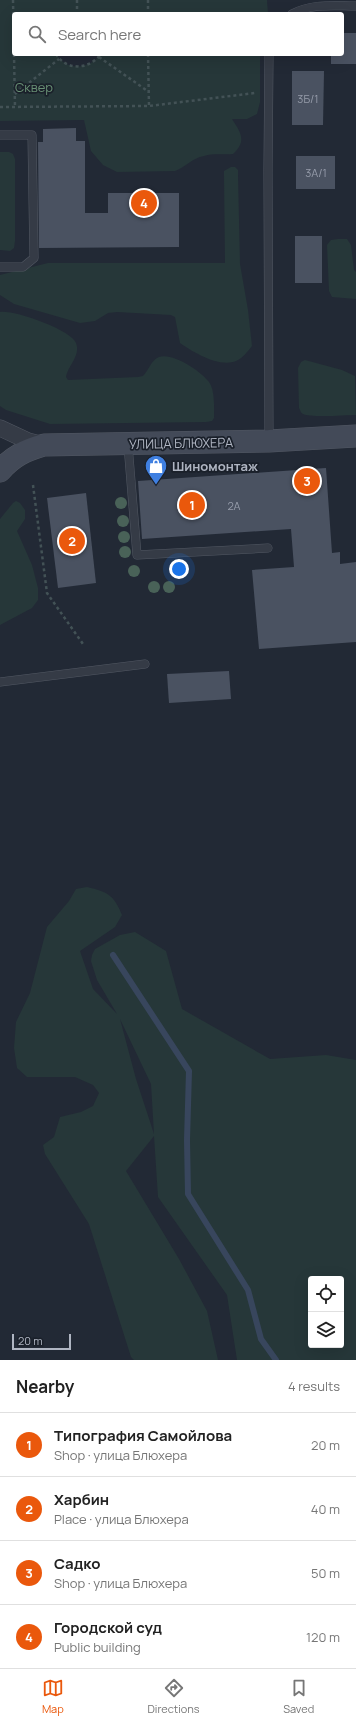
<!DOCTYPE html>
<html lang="en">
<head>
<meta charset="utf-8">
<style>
	:root { --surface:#fff; --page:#f6f6f6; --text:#222; --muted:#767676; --line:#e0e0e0; --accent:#ea580c }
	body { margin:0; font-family:Manrope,sans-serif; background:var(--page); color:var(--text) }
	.controls { position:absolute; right:12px; bottom:12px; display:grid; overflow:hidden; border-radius:4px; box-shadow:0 4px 16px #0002 }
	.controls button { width:36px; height:36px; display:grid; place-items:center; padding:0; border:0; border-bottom:1px solid var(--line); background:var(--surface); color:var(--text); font:20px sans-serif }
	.scale { position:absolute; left:12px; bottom:10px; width:59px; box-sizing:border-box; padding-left:4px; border:2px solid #afb5c2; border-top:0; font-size:11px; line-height:14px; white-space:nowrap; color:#afb5c2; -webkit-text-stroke:3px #1a202a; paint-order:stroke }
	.you { position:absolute; left:179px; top:569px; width:14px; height:14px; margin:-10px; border:3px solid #fff; border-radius:50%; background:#1a73e8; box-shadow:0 0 0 6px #1a73e833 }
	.badge { display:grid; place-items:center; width:26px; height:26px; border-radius:50%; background:var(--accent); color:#fff; font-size:13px; font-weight:700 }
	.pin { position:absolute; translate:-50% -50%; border:2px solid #fff; box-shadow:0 1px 4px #0006 }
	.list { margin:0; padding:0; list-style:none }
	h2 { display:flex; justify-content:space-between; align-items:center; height:52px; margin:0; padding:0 16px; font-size:17px }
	h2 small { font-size:13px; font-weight:400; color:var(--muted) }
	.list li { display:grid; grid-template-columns:26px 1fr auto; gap:12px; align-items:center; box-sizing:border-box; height:64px; padding:0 16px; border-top:1px solid var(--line) }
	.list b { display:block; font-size:15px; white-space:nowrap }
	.list p { margin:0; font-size:13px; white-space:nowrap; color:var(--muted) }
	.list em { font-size:13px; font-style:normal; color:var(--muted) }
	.icon { flex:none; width:22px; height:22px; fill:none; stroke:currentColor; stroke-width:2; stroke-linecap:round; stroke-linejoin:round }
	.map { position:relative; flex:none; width:356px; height:1360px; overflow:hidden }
	.search { position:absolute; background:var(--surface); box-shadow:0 4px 16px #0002; left:12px; right:12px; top:12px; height:44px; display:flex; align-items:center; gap:10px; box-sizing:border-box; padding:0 14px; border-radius:4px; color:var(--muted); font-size:15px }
	.sheet { height:308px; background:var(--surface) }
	nav { display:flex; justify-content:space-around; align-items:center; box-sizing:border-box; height:56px; border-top:1px solid var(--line); background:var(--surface); font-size:11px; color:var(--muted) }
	nav a { display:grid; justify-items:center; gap:2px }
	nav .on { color:var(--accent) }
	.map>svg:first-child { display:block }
</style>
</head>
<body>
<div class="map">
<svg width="356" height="1360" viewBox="0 0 356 1360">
	<rect width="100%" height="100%" fill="#222935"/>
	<g fill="#263739" fill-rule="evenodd">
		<path d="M0 0H267L268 14H14V54H56C67 72 90 69 101 54H260V102L257 114 247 119H232C241 133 247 141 233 154 223 155 213 153 204 156 192 158 186 167 175 171L117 172 103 165 91 151 84 120 0 121Z"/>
		<polygon points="0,152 9,152 13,154 15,159 15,241 14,248 10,251 0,250"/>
		<path d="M231 167H235L238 170V175L240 264 248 310 252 346C247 352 243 358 236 361 219 368 193 352 180 343L175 317 171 315 117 312 108 313 95 321 80 323 14 304 0 295V275L48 263H225L224 176V171Z"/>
		<polygon points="338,239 347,239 351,245 354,270 356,272 356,299 332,297 329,291 327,245 331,240"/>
		<path d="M0 312C15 310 71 330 76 343 81 356 68 365 66 377L68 380 138 377 143 376C149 370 151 360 159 357 172 352 201 371 209 382 215 390 214 408 214 418L212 421 206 422 50 424 6 410 0 406Z"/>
		<path d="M305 360 342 370 355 376 356 415C346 415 311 418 303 414 300 412 301 411 299 408L298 368 301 362Z"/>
		<polygon points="16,501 20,503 25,510 25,519 17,531 32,565 38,588 38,600 32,608 0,625 0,519 13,503"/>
		<path d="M87 887C108 892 114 895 122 915L115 927 80 951 93 989 117 1014 97 980 91 961 92 955 95 949 120 935 135 932 166 951 182 1009 270 1059 326 1055 356 1060V1360H237L227 1295 158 1197 154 1136 126 1171 179 1259 207 1311 218 1360H134L131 1357 89 1224 45 1154 43 1145 54 1137 60 1117 81 1112 93 1106 99 1093 93 1085 75 1077H27L17 1068 14 1048 16 1022 30 993 47 927 69 901 76 889ZM120 1019 151 1084 154 1134 136 1079ZM311 1279H341V1345H311Z"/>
	</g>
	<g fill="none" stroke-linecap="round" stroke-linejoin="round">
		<polyline stroke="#38465d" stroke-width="6" points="113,955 189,1071 187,1140 188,1194 248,1290 261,1339 276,1360"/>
	</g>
	<g fill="#4a5261">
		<polygon points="342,33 356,33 356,64 331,64 331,54 342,54"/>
		<polygon points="292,71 324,71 323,125 292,125"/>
		<polygon points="76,128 76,141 85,141 85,213 108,213 108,193 179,193 179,247 39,248 38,142 43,142 43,129"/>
		<rect x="296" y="156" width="39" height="33"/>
		<rect x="295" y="236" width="27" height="47"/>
		<polygon points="326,468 332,553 340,552 340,564 356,562 356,642 259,649 252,570 294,567 291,529 142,539 138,481"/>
		<polygon points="86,493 96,583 58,588 47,498"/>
		<polygon points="229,671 231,699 169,703 167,674"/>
	</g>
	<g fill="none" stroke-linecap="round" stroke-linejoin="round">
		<g stroke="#525863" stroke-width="9">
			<g id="lane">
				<path d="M292 14C312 3 334 6 356 6"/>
				<polyline points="269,54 268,170 269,441"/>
				<polyline points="0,135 32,135 34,258 23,267 0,267"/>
				<polyline points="128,445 137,555 268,548"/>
				<polyline points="0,682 145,664"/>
			</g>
		</g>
		<g stroke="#525863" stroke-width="17">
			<polyline id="street" points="0,428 28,441 44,445"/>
		</g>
		<g stroke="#525863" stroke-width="23">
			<path id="secondary" d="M0 471C13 456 26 450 44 445L269 441 356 436"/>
		</g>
		<g stroke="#435256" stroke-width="2.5" stroke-dasharray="3 3" stroke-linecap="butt">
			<polyline points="13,0 14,52"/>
			<polyline points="77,0 77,14"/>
			<polyline points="148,0 148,14"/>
			<polyline points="14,54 15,107"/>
			<path d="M56 54C67 72 90 69 101 54"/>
			<polyline points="148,54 149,106"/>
			<polyline points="99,57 149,92"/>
			<polyline points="15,94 59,59"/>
			<polyline points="0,107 149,106 255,93"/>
			<polyline points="33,485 47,593 83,644"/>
		</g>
		<use href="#lane" stroke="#353b46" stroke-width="8"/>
		<use href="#street" stroke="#353b46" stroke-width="16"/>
		<use href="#secondary" stroke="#434a58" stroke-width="22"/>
	</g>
	<g fill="#496258">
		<circle cx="121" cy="503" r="6"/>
		<circle cx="123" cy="521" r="6"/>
		<circle cx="124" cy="537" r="6"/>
		<circle cx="125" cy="552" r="6"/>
		<circle cx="134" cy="571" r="6"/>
		<circle cx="154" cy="587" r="6"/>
		<circle cx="169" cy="587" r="6"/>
	</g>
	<defs>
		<g id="shop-pin" transform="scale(1.15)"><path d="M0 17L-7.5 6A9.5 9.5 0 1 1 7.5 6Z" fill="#3f7fe0" stroke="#1a202a"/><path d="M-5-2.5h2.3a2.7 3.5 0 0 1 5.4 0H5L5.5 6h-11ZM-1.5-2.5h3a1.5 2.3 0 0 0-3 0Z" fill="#fff"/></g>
	</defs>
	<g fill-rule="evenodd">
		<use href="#shop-pin" x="156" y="466"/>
	</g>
	<g text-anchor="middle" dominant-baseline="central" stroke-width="3.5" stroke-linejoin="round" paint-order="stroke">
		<g font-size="11" fill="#969caa">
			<text x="308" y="98">3Б/1</text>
			<text x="316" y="172">3А/1</text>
			<text x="234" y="505">2А</text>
		</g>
		<g font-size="13" fill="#699175" stroke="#1a202a">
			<text x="34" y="87">Сквер</text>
		</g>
		<g font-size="13" fill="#afb5c2" stroke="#1a202a">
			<text transform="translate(181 443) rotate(-1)">УЛИЦА БЛЮХЕРА</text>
		</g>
		<g font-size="13" font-weight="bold" fill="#afb5c2" stroke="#1a202a" text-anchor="start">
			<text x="172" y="466">Шиномонтаж</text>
		</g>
	</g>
</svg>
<div class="controls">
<button><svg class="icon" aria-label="locate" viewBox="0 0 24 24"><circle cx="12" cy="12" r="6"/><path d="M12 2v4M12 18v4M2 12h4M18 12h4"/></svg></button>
<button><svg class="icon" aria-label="layers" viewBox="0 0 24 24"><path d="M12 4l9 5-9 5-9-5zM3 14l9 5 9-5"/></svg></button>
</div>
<div class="scale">20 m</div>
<div class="you"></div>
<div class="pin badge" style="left:192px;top:505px">1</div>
<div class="pin badge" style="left:72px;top:541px">2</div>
<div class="pin badge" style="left:307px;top:481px">3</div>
<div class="pin badge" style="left:144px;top:203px">4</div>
<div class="search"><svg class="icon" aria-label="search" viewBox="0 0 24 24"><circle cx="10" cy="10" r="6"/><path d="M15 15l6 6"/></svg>Search here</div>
</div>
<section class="sheet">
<h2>Nearby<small>4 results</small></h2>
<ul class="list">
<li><span class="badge">1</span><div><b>Типография Самойлова</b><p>Shop · улица Блюхера</p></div><em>20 m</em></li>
<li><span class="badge">2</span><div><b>Харбин</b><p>Place · улица Блюхера</p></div><em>40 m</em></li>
<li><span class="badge">3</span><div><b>Садко</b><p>Shop · улица Блюхера</p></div><em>50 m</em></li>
<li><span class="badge">4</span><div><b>Городской суд</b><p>Public building</p></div><em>120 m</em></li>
</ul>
</section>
<nav>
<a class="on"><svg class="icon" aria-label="map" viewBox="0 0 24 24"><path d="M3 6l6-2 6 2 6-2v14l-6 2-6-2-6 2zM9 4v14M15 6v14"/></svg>Map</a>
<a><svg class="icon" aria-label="directions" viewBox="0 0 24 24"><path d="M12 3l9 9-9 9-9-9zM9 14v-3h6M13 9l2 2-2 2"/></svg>Directions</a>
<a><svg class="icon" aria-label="saved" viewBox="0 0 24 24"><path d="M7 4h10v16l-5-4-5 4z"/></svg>Saved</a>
</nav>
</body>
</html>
